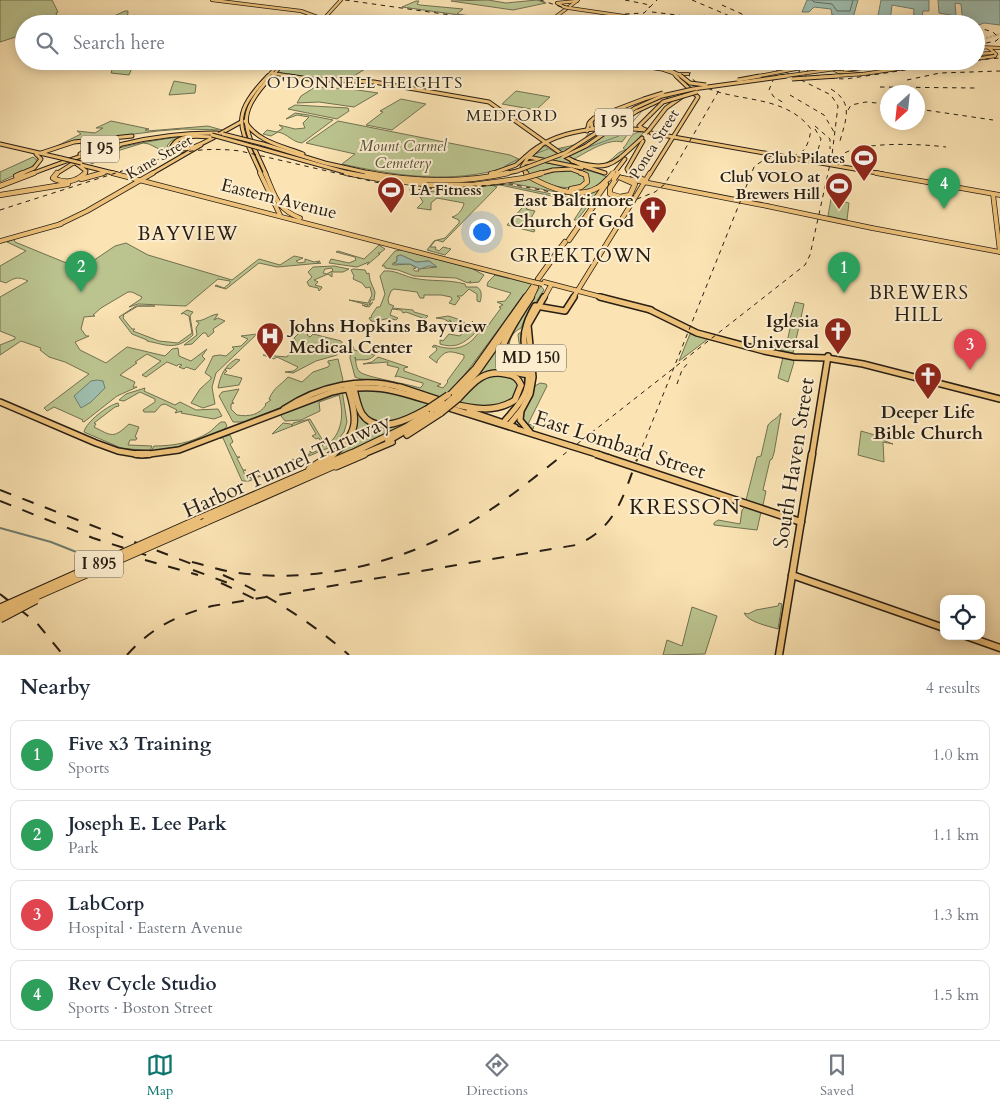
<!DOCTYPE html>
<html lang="en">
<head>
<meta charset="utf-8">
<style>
	:root { --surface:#fff; --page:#f6f6f7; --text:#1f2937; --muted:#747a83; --line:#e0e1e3; --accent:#0f766e }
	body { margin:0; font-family:Cardo,serif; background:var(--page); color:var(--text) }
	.controls { position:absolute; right:15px; bottom:15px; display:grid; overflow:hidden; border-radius:10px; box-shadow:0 2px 12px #0003 }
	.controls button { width:45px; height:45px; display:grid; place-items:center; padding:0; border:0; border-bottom:1px solid var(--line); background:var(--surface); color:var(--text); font:25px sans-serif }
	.compass { position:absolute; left:880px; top:85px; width:45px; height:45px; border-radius:50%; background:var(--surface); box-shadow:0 2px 12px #0003; rotate:207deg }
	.you { position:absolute; left:481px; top:231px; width:18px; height:18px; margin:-12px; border:4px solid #fff; border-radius:50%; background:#1a73e8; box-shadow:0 0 0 8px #1a73e833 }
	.badge { display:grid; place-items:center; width:32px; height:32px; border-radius:50%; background:var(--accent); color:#fff; font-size:16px; font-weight:700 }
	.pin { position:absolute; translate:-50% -41px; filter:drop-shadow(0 1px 2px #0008) }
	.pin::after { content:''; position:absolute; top:26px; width:18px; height:15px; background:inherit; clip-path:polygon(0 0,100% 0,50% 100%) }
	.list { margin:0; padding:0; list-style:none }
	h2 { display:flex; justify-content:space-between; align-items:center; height:65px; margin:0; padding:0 20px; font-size:21px }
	h2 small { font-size:16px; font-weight:400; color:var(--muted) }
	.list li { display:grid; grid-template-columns:32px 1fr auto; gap:15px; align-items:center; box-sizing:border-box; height:70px; margin:0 10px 10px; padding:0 10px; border:1px solid var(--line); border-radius:10px }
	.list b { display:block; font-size:19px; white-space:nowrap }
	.list p { margin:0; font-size:16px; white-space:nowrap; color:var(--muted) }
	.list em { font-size:16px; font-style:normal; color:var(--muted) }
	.icon { flex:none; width:28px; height:28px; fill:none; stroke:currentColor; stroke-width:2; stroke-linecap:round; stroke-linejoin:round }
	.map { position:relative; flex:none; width:1000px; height:655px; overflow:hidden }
	.search { position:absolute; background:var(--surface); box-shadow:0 2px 12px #0003; left:15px; right:15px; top:15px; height:55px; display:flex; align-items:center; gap:12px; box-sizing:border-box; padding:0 18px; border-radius:28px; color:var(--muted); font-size:19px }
	.sheet { height:385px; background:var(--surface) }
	nav { display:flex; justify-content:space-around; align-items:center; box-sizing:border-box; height:70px; border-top:1px solid var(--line); background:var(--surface); font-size:14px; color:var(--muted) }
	nav a { display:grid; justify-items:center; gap:2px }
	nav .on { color:var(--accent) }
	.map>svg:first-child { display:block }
</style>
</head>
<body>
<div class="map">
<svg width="1000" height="655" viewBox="0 0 1000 655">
	<rect width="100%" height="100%" fill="#fbe3b3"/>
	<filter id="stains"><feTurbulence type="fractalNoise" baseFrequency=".004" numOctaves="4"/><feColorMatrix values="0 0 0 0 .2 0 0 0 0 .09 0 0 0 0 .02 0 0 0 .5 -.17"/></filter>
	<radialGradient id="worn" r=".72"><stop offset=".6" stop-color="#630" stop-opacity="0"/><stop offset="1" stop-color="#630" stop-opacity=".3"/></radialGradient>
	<g fill="#bbc48f" stroke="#717152" fill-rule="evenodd">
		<polygon points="0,0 52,0 58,12 56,13 60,21 65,24 24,24 24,36 22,35 0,42"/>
		<polygon points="488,0 506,3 537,0 546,3 513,10 451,1"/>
		<polygon points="416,1 419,1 417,4 420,5 463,9 457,14 517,23 402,7"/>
		<polygon points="125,11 128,11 127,23 84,23 84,19 88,16 114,16"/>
		<polygon points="115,61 135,61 129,75 111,73"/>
		<polygon points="288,61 378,61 349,79 308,78 278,72"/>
		<polygon points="174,81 196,85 195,93 169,95"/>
		<polygon points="315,87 351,89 378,93 354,107 319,102 297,103 301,96"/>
		<polygon points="516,91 550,97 536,110 502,104"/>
		<polygon points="401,99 426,104 392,130 366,125 383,112 380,111"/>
		<polygon points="295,105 348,108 349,111 337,119 288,109"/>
		<path d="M295 113 302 114 301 115 303 114 333 120 302 143C292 142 288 134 278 132L271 136 263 134 267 130 277 132 283 128 279 125 295 129 305 128 303 123 309 117 297 115 286 119Z"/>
		<polygon points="111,121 149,129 145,130 147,131 208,126 222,130 183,129 158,131 71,142 47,151 81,134 77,131 95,133 103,128 96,128"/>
		<path d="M338 121 510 155 521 160C514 167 502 168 493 171 443 183 392 175 342 164L355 154 306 143Z"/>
		<path d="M614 130H624L628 134 622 142C608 138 587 152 574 159 582 163 598 167 606 163 614 159 617 151 626 150L623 148C630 142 629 131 644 132L619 161C598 174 574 161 556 149 568 146 581 146 588 134Z"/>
		<path d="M180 137 171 141 167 146 172 150 181 151 165 152 149 144 143 143 114 152 92 164 89 162C99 148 162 139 180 137Z"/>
		<polygon points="545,146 575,165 533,158 532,155 540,148"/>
		<polygon points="33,157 38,161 30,168 0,182 0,172"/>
		<path d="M535 161C557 165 588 168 607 177 593 193 585 192 564 190H573L588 183 589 177C572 159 555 175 543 170L528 175 524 166Z"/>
		<path d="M567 169 585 175V184C562 192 553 185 531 177L554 170Z"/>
		<polygon points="529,177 576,193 600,189 594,197 582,197 505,182"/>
		<path d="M503 184 591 202 577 220H574L585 203 500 185 494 186 497 187 443 242 436 240 430 247H436L435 249 439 251 443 247 451 249 445 255 427 250 434 241 445 238 459 223V220L452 217C457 216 463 210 464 203L437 198 431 203V210L417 208 423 202 420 197 426 192Z"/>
		<polygon points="831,199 849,203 847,220 828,216"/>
		<polygon points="528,201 533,203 526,209 535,211 526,227 535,230 534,232 507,225"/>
		<path d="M16 238 14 239 15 242 81 269 115 246 126 243 148 255 232 280 259 259 280 265 294 256 303 258 296 261 299 263 305 262V259L314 262 320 261 317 263H321L277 267 259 263 226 289 215 286 216 285 224 288 230 283V281L218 279 186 306 138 304 129 307 141 299 142 297 132 292H128L101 308 93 315 95 316 84 317 81 329 86 336H89L75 342 80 350 106 363 127 347 165 356 172 349 178 348 179 356 191 361 207 349 202 356 205 359 195 370 186 367 184 369 179 367 182 365 179 364 177 366 167 362 146 377 142 375 161 361 147 354 135 362 137 363 120 375 135 382 133 387H137L117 396 84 422 82 421 83 420 54 407 47 411 44 408 89 374 65 362 49 357 40 350 41 348 21 341 0 355V345L15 339V337L0 331V297L28 281C18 276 14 278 6 283L0 281V266L26 251 7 242Z"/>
		<polygon points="379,245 385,249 380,253 378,253 380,254 367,265 369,262 357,267 329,263 331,259 349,263 356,260 355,257 336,252 338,251 364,259"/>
		<path d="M402 250 471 268 484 275 479 282 469 283 471 281 468 283 456 278 414 276 398 270 385 268V266H382L395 251ZM401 255 416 262 429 261 437 267 418 269 419 271H415L413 269 416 268 410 264 393 265 392 264 397 261V256Z"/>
		<polygon points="334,266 349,269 343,272 333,272 332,268 325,269 323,273 327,274 332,271 332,277 328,274 314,280 318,282 315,285 322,287 321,289 319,291 318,288 309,286 307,282 312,277 308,272 313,267"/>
		<polygon points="353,269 365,270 367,274 369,273 370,280 375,292 374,300 371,300 369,305 373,302 369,307 362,305 367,307 368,305 349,300 368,303 372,295 370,287 366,288 362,283 353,279 354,276 351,270"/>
		<path d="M384 271C395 270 404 276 413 278 431 282 447 279 465 284L466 287H477C482 290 482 296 480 302L477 301V294L469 289 462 296H457L460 298 455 305 449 303 452 299 451 297 441 295H424V298H420L417 292 394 289 391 291 388 299 389 304 394 306 392 308 413 310 414 312 428 316 425 319 406 312 403 313 401 310 392 309 390 315 398 318 396 320C385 316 379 323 371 321L369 318 372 317 371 316 377 307H380L385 294 380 276Z"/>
		<path d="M495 275 532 284 469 369 453 388 440 398C422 392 404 384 386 381 376 379 363 381 355 377L350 358 351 347 353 346 354 350 375 355C368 362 364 359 356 360L355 357C356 362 356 369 360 372 365 377 408 384 420 388L423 385V383L397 376 395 377 399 368 387 365 388 362 363 364 372 362 378 357 408 367 404 368V371L441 384 437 386 443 388 448 382 447 381 464 358V355C450 351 446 349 437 361V363L429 357 437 350 436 347H432L434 345C452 351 467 350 479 332L472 321 476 325 487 327 501 308 499 307 503 305 497 302 505 301 511 293 487 286 488 282Z"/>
		<path d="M541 286 544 290 525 318 521 328C513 332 509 338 509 348H508L509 364 519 365 522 363 518 335 519 333H521L524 363 522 367 512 368 505 364C499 343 528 304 541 286Z"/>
		<polygon points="795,302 804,304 793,353 752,343 753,340 781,347 787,342 791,324 789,322"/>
		<path d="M136 306H155H138L123 315 124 316 123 318 132 329H135L133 331 159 341 178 343 192 333 189 316 183 313 181 314 187 310 193 312 190 316 193 335C176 351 167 345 147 341V340L132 334 119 317Z"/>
		<path d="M218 314 214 320 218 318 225 321 213 329 214 332 208 337 206 333H203L192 344 184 345 197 335 196 328 199 323 196 321C205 321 209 315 218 314Z"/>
		<path d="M448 316C463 320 466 323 475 333 464 343 456 349 440 344V340L443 341 449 334 460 336 464 331 455 328V326H450L452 323 450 320H449L451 322 450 325 449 322 444 319 436 318Z"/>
		<polygon points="300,332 309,333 307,335 310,337 313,334 341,341 343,344 341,343 337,355 316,361 293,373 285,372 294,371 298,367 277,357 274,359 263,355 287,357 292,349 290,348 291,346 296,345 293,343 296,341 294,338"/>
		<polygon points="257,334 216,373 212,387 215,404 203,408 191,403 200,389 211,379 211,377 205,373 213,356 220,355 226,356 234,349 232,347 241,346 248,339 241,336"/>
		<path d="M507 334C503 343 496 353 499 363L525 377 523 392V386L515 375 477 377Z"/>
		<polygon points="690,334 708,339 679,361"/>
		<polygon points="783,357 792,359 794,362 788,382 778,378"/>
		<path d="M236 359 240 360 230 369 227 368 225 370 227 371 224 374 242 378 239 385 218 388C220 377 224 366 236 359Z"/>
		<path d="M338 359 343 380 341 383 245 422H233L219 396 222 392 239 389 232 402 234 403 231 404V409L237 415C249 417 259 415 266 405L265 404 271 400 269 399C274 387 280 386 288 377L302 382 313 372 328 367 330 364 328 363V361Z"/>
		<path d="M507 375 516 380 519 386 515 397C500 406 473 414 459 401L485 376Z"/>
		<path d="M540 383 546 384 547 386 528 424 532 425 535 423 533 429 528 426 522 419C524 407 532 398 535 386Z"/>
		<path d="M371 387 432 404C412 416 385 433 364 413L358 392 360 389Z"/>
		<polygon points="145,388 144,391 175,405 180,402 196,410 218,409 222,416 214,419 181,413 182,411 175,413 177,410 165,404 161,405 155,412 144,412 143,410 155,402 155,399 140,392 124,401 119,400 126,394"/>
		<path d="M342 390 347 422 344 432 333 446 249 481H242L223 438H220L230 435 233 442 230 444 237 457H240L237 458 243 470H246L243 471 247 478 250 477 252 479 276 468V466L278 467 293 461 292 459 294 460 310 454V451L312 453 321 449V447L323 445 322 443 319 444 321 442 319 438 316 439 312 436 316 434 308 420 272 434 283 423 291 424 292 426 293 423 310 419 326 446C343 433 344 414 339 395L319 402 320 411 301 420 285 421 281 416 283 413Z"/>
		<path d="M354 401 366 419 398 425 419 416 380 438 323 463C347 439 362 437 354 401Z"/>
		<path d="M118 403 119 406 115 407 94 423 96 424 94 427C112 436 113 439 129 424L139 427 135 437 137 438 136 440H130L128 445 152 446 150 451 121 448 84 432C86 422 108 405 118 403Z"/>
		<path d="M781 413 774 453 772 459 770 460 763 490 766 491 763 505H761L746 500 757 457 761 456 768 425C772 420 777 419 781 413Z"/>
		<path d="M221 422H225L227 426 223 431 189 445 151 451 154 446C173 446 191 443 208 433 213 430 216 425 221 422Z"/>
		<polygon points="861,431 885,438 885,441 893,444 883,442 884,462 858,455"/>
		<polygon points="745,507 761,512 757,530 714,525 714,523 718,520 740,524 742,510"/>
		<path d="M779 603 782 604 778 629C768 626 748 622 744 613L748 614 756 610 778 606Z"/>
		<polygon points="692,607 717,616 705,654 663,655 667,640 682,646"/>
	</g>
	<g fill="#9fbeaf" stroke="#6f7e71">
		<polygon points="807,0 858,0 853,18 832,15 831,9 814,7 809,12 802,12"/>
		<polygon points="881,0 929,0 929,11 923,11 921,24 913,24 914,9 892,5 890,22 877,21"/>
		<polygon points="938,0 1000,0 1000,25 984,23 976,26 976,24 963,24 961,4 955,3 956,16 939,13"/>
		<polygon points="401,255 416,262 429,261 437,267 429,266 420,269 410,264 394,264 397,261 397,256"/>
		<polygon points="97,380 103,381 105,388 91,402 81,408 74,396 91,381"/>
	</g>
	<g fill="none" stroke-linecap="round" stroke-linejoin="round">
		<polyline stroke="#636e62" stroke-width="1" points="812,0 814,2 832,4 837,11 850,11 853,0"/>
		<g stroke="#6f7e71" stroke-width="1">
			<polyline points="692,95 694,96"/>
			<polyline points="667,98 673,95"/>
			<polyline points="629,126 643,110"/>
			<polyline points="560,149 569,149"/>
			<polyline points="578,151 619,136 624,131"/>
			<polyline points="535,154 548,149"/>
			<polyline points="505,166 518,159"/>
		</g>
		<polyline stroke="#6f7e71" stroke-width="2" points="0,528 51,542 94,559"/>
		<g stroke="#d1bc93" stroke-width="2.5" stroke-dasharray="2.5 1" stroke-linecap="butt">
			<polyline points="976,41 1000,34"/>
			<polyline points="989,54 1000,54"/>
		</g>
		<g stroke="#d1bc93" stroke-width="4.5" stroke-dasharray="4.5 2" stroke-linecap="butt">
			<polyline points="577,224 579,221"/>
			<polyline points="554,262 556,259"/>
			<polyline points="538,285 542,280"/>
		</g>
		<g stroke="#271e14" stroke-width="4">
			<g id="major-far4">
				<polyline points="212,0 301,11 320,18 359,24"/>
				<polyline points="564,7 557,3 577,1"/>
				<polyline points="569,8 678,24"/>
				<polyline points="319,24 341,0"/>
				<polyline points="546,24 578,0"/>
				<polyline points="976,47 1000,48"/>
				<polyline points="606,61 666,70"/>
				<polyline points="664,70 673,73 677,77"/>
				<polyline points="271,73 296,77"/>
				<polyline points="267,77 282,61"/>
				<polyline points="271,77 286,61"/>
			</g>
		</g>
		<g stroke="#271e14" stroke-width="5">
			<g id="major-far3">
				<polyline points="289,76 309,79 374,82 489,102 566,157 583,166 605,173"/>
				<polyline points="651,133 883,174"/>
				<polyline points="214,137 241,122"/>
				<polyline points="0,144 61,158"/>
				<path d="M525 157C557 127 605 126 646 130"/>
				<polyline points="528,157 582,168"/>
				<polyline points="528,158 541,146"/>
				<polyline points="77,164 117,174"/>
				<polyline points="151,174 201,145"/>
				<path d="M261 174C240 126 228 118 268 76"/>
				<path d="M266 174C246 128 232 117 272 76"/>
				<polyline points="650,174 698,97 676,76"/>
			</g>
		</g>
		<g stroke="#271e14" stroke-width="5.5">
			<g id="major-far2">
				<polyline points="112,173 533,282"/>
				<polyline points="260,173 280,215"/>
				<path d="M265 173C275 195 276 209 300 218"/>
				<polyline points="876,173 1000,195"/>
				<polyline points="623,178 767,206"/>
				<polyline points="993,194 1000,252"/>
				<polyline points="636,196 650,173"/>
				<polyline points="60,224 87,211 153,173"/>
				<polyline points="872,228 1000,252"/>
				<polyline points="0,241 61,224"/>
				<polyline points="544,282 605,298"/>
				<polyline points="544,298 551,285"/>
				<polyline points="573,298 633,201"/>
			</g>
		</g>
		<g stroke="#271e14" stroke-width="8">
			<g id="major-far1">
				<polyline points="600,297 651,310"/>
				<polyline points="536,306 565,311 574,297"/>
				<polyline points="650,310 697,333 764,351 794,357 827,358 863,364 1000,399"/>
				<path d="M0 402 96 443 118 451 142 455 179 450 332 392C375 382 396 391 436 403"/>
				<polyline points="446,407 571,446"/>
				<path d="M284 409C319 386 362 376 402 388"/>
				<polyline points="469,411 515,427"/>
				<polyline points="521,411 520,420 530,432"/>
				<path d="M503 423C511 413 522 403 526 391 532 374 525 357 524 340 524 327 529 317 535 306"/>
				<polyline points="509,425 522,409 530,394 533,377 528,325 544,297"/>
				<polyline points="812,455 828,356"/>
			</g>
		</g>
		<g stroke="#271e14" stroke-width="9">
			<g id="major">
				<polyline points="136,454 149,454"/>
				<polyline points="608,458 801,522"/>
				<polyline points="792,575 944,628"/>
				<polyline points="966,636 1000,648"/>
				<polyline points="779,655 812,454"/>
			</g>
		</g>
		<g stroke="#271e14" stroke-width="4">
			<g id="highway-far4">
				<polyline points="976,54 992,53"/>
				<polyline points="976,59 995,56 996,54 989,48"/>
				<polyline points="825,61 826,66 839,72 859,74"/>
				<polyline points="849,62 873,61"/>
				<polyline points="900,64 919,61"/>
				<polyline points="875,65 894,62"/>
				<polyline points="877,69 902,63"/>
				<polyline points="670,70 680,75"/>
				<polyline points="845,70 879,66"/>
				<polyline points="809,71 818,68 822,61"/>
				<polyline points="679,74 688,74"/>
				<polyline points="863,74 952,61"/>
			</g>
		</g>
		<g stroke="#271e14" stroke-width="5">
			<g id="highway-far3">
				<polyline points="637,111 665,98"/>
				<path d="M245 121C256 141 282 146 303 154"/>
				<polyline points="591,121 592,128 601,131"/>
				<polyline points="645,130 639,126 650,115"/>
				<polyline points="649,130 666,108 683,96"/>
				<polyline points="587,131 589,123 594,118 644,99"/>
				<path d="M210 137C197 136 180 134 172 146 186 154 200 144 213 138"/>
				<polyline points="263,144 325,163 374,174"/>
				<polyline points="266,150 352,174"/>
				<polyline points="41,153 74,142 132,136"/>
				<polyline points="80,154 89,148 87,144 83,143"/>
				<path d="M572 161C611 173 614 163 642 138"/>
				<polyline points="526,163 541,161"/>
				<polyline points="77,164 86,171 84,174"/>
				<polyline points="553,170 571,169 584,174"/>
				<polyline points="615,172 625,159"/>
				<polyline points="20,174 34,168 41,159 36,154"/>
				<path d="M31 174C94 150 149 132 217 133"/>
				<polyline points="56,174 72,164 119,146"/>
				<polyline points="98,174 106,172"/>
				<polyline points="491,174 516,165 525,157"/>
				<polyline points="503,174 517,171"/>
				<polyline points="527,174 522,167 527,159"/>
				<polyline points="630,174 627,169 643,141"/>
			</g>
		</g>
		<g stroke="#271e14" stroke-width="6">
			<g id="highway-far2">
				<path d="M57 173 53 178C64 184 76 182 85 173"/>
				<polyline points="346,173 385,180 425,184"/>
				<path d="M367 173C415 182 461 184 508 173"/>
				<polyline points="526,173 527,175"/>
				<polyline points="630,173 646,181"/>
				<polyline points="491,174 494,173"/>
				<polyline points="16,176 23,173"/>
				<path d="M530 177C548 187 577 200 597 188 602 186 605 181 609 178"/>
				<polyline points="81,179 103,173"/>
				<polyline points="616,179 610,188 610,194 620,197 630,195 635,184 619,177"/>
				<polyline points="423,185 473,185 524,178"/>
				<polyline points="0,186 34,173"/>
				<polyline points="571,189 581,187 587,182 586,175 581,173"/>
				<polyline points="0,195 68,184"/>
				<polyline points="597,197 606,184"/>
				<polyline points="582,222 595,204"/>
				<polyline points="569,240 580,224"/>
				<polyline points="553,258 565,242"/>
				<polyline points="538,279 551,261"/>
				<polyline points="525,298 534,285"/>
				<polyline points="531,298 536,287"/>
			</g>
		</g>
		<g stroke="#271e14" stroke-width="8">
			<g id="highway-far1">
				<polyline points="513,370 523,368 526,362"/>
				<path d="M528 375C520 373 507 372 502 364 493 351 524 309 531 297"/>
				<path d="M353 387C356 395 357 406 362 414 377 436 409 419 427 409"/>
				<polyline points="400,387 442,401"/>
				<polyline points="450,395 475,369 526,297"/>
				<polyline points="454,397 477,372 518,314"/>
				<path d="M450 403C472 409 496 413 515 400L521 385C518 378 514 375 506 374 483 369 472 384 458 399"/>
				<polyline points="407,435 441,413"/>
				<polyline points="388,441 437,412"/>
				<path d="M332 455C359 434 358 419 348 388"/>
				<polyline points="348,455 406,427 432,410"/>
				<polyline points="361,455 392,442"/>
			</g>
		</g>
		<g stroke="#271e14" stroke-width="9">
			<g id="highway">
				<polyline points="336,466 364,454"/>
				<polyline points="310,469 333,454"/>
				<polyline points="197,520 351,454"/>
				<polyline points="205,522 337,464"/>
			</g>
		</g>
		<use href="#major-far4" stroke="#eec27a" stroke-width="2.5"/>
		<use href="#major-far3" stroke="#eec27a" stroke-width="3"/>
		<use href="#major-far2" stroke="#eec27a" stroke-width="4"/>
		<use href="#major-far1" stroke="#eec27a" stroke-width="5"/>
		<use href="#major" stroke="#eec27a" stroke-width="6"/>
		<use href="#highway-far4" stroke="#eec27a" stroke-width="2.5"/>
		<use href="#highway-far3" stroke="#eec27a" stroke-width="3"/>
		<use href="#highway-far2" stroke="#eec27a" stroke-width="4.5"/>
		<use href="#highway-far1" stroke="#eec27a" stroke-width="5.5"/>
		<use href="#highway" stroke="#eec27a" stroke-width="7"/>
		<g stroke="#271e14" stroke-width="1" stroke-dasharray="4.5 4.5" stroke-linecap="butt">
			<polyline points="345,0 514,24"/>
			<polyline points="540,0 565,8"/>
			<polyline points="625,0 650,5 649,8"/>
			<polyline points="692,0 732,17 738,24"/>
			<polyline points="722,5 742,14 744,18 739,24"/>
			<polyline points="652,12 710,19 730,24"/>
			<polyline points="625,14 644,13 657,0"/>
			<polyline points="640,19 671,24"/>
			<path d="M785 24C812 11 840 19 868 24"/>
			<polyline points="976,27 993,32 999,38 996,41 976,45"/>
			<polyline points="976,60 1000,58"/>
			<polyline points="775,61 778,68 769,90 774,97 784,103"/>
			<polyline points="801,61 799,72 811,79"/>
			<polyline points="821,78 846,79 964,61"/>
			<polyline points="907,80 940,73 1000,71"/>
			<polyline points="880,87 975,88"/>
			<path d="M831 89C854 103 846 119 840 141"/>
			<polyline points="790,95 824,115 834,132"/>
			<polyline points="918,109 993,120"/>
			<polyline points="848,110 851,105 866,102 888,104"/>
			<polyline points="815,126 830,139 830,149"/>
			<polyline points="815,129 821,139 817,154"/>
			<path d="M838 158C853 140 923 144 946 147"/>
			<polyline points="637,199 655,192 665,184 725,80"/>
			<path d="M0 210 169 156C193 149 216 148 240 151L410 190 510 184 592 200"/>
			<polyline points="677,384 682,370 688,363"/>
			<polyline points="563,455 805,265 810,255 832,155 838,106 831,95 787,73 780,61"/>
			<path d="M639 455 754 167C779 144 805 174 811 129 780 88 720 107 689 76L694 61"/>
		</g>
		<g stroke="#271e14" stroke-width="2" stroke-dasharray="12 12" stroke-linecap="butt">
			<polyline points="0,490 197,566"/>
			<polyline points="0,501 93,538 155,558"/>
			<polyline points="145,560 198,575"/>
			<path d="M192 562C205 565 219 570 232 572 314 585 406 563 476 519 507 500 535 477 564 454"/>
			<polyline points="193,570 228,583"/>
			<path d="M223 575C269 595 311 622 349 655"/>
			<polyline points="221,583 255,599"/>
			<polyline points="0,594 37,623 63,655"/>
			<path d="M127 655C151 628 177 615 212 606L576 545C618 528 624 492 639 454"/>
		</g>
		<g stroke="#271e14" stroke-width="4" stroke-linecap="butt">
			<polyline id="major-bridge-far4" points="564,7 569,8"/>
		</g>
		<g stroke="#271e14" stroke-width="5" stroke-linecap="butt">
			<polyline id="major-bridge-far3" points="61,158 81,163"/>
		</g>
		<g stroke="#271e14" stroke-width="5.5" stroke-linecap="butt">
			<g id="major-bridge-far2">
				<polyline points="633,201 636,196"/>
				<polyline points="767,206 872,228"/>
				<polyline points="533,282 542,284"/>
			</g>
		</g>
		<g stroke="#271e14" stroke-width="8" stroke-linecap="butt">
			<polyline id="major-bridge-far1" points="571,446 600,455"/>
		</g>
		<g stroke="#271e14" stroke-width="9" stroke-linecap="butt">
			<polyline id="major-bridge" points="596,454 608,458"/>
		</g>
		<g stroke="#271e14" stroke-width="4" stroke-linecap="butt">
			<g id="highway-bridge-far4">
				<polyline points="680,75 683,77"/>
				<polyline points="754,77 837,61"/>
				<polyline points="778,77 842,68"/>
				<polyline points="820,77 863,74"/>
			</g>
		</g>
		<g stroke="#271e14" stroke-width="5" stroke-linecap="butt">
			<g id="highway-bridge-far3">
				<polyline points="681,76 690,83 706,85"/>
				<polyline points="792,79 838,76"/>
				<polyline points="738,80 760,76"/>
				<polyline points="644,99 663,93"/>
				<polyline points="650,115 663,102 697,92"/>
				<polyline points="646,133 649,130"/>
				<polyline points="223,134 263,144"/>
				<polyline points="212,135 266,150"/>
				<polyline points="563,157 586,146 637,111"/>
				<polyline points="517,171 565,153 635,108 662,96 693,89 787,76"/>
				<polyline points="538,174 553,170"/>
				<polyline points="612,174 614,172"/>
			</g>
		</g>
		<g stroke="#271e14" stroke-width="6" stroke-linecap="butt">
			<g id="highway-bridge-far2">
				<polyline points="524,178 542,173"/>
				<polyline points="609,178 613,173"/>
				<polyline points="614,179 618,173"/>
				<polyline points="591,204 597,197"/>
			</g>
		</g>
		<g stroke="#271e14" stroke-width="8" stroke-linecap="butt">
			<g id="highway-bridge-far1">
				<polyline points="427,409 448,395"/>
				<polyline points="432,410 442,402"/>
				<polyline points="437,412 454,397"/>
				<polyline points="441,413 458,399"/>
			</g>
		</g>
		<g stroke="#271e14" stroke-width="9" stroke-linecap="butt">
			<g id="highway-bridge">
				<polyline points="0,608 197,520"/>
				<polyline points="0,612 205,522"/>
				<polyline points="0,619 36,600"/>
			</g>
		</g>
		<use href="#major-bridge-far4" stroke="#eec27a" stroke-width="2.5"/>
		<use href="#major-bridge-far3" stroke="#eec27a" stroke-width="3"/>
		<use href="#major-bridge-far2" stroke="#eec27a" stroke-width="4"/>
		<use href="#major-bridge-far1" stroke="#eec27a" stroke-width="5"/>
		<use href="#major-bridge" stroke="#eec27a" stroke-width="6"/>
		<use href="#highway-bridge-far4" stroke="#eec27a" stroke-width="2.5"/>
		<use href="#highway-bridge-far3" stroke="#eec27a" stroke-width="3"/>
		<use href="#highway-bridge-far2" stroke="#eec27a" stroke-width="4.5"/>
		<use href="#highway-bridge-far1" stroke="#eec27a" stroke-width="5.5"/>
		<use href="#highway-bridge" stroke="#eec27a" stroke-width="7"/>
	</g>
	<defs>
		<g id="stadium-pin" transform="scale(1.4375)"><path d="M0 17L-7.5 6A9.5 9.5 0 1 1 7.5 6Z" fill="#8f2418" stroke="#fcedce"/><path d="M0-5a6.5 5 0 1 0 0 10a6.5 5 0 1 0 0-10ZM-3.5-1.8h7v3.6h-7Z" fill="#fff"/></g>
		<g id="church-pin" transform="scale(1.4375)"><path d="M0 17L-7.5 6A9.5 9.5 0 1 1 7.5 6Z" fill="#8f2418" stroke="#fcedce"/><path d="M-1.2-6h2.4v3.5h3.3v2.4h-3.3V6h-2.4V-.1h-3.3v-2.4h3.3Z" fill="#fff"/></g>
		<g id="hospital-pin" transform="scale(1.4375)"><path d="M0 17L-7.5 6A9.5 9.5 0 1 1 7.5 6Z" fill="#8f2418" stroke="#fcedce"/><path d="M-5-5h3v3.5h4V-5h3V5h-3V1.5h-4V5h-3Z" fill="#fff"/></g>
	</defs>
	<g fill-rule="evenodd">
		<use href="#stadium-pin" x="864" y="158"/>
		<use href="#stadium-pin" x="839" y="186"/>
		<use href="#stadium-pin" x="391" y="190"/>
		<use href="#church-pin" x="653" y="210"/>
		<use href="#church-pin" x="838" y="331"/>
		<use href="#hospital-pin" x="270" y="336"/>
		<use href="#church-pin" x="928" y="376"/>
	</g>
	<g text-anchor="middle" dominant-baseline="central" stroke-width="4" stroke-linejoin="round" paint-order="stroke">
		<g font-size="15" fill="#271e14" stroke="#fcedce">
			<text transform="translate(654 144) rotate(-58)">Ponca Street</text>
			<text transform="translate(159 157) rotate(-30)">Kane Street</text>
		</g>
		<g font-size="15" font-style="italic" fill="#535039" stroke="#fcedce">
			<text x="403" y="146">Mount Carmel<tspan x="403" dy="17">Cemetery</tspan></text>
		</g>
		<g font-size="15" font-weight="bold" fill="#271e14" stroke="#fcedce" text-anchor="end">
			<text x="845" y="158">Club Pilates</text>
			<text x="820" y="177">Club VOLO at<tspan x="820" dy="17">Brewers Hill</tspan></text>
			<text x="410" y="190" text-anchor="start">LA Fitness</text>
		</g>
		<g font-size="16" letter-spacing="1" fill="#271e14" stroke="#fcedce">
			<text x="365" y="83">O'DONNELL HEIGHTS</text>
			<text x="512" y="116">MEDFORD</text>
		</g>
		<g fill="#fcedce" stroke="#675c4c" stroke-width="1">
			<rect x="595" y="108.5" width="38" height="27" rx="4"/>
			<rect x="81" y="135.5" width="38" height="27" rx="4"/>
			<rect x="496" y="344.5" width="70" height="27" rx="4"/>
			<rect x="75" y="550.5" width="48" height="27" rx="4"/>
		</g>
		<g font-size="16" font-weight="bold" fill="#271e14">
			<text x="614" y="122">I 95</text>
			<text x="100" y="149">I 95</text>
			<text x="531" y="358">MD 150</text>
			<text x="99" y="564">I 895</text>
		</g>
		<g font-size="18" fill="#271e14" stroke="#fcedce">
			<text transform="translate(279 199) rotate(14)">Eastern Avenue</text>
		</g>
		<g font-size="18" font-weight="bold" fill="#271e14" stroke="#fcedce" text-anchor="end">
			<text x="634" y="200">East Baltimore<tspan x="634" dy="21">Church of God</tspan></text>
			<text x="819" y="321">Iglesia<tspan x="819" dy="21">Universal</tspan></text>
			<text x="289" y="326" text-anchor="start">Johns Hopkins Bayview<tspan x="289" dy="21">Medical Center</tspan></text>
			<text x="928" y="412" text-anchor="middle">Deeper Life<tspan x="928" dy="21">Bible Church</tspan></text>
		</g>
		<g font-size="19" letter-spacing="1" fill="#271e14" stroke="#fcedce">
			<text x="188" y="234">BAYVIEW</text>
			<text x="581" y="256">GREEKTOWN</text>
			<text x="919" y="293">BREWERS<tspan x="919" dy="22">HILL</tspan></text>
		</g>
		<g font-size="21" fill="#271e14" stroke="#fcedce">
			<text transform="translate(620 445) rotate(18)">East Lombard Street</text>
			<text transform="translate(794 463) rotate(-81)">South Haven Street</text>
			<text transform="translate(287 466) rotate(-24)">Harbor Tunnel Thruway</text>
		</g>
		<g font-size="22" letter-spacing="1" fill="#271e14" stroke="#fcedce">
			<text x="685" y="507">KRESSON</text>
		</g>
	</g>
	<rect width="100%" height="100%" filter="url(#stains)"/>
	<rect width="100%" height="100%" fill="url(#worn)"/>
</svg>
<div class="controls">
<button><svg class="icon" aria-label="locate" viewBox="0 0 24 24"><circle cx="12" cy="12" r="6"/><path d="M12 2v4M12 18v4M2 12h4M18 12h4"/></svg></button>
</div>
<svg class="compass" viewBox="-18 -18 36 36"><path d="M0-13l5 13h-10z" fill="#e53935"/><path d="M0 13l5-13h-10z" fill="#747a83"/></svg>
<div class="you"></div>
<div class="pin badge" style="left:844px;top:293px;background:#2e9e5b">1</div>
<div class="pin badge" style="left:81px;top:292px;background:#2e9e5b">2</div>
<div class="pin badge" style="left:970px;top:370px;background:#e0444e">3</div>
<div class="pin badge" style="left:944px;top:209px;background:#2e9e5b">4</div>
<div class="search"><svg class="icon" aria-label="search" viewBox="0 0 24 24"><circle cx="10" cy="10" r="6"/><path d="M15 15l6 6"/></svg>Search here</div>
</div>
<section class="sheet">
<h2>Nearby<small>4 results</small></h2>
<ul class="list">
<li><span class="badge" style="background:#2e9e5b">1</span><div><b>Five x3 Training</b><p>Sports</p></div><em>1.0 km</em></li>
<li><span class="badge" style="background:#2e9e5b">2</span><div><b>Joseph E. Lee Park</b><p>Park</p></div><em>1.1 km</em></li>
<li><span class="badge" style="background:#e0444e">3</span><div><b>LabCorp</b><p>Hospital · Eastern Avenue</p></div><em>1.3 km</em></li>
<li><span class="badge" style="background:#2e9e5b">4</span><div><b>Rev Cycle Studio</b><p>Sports · Boston Street</p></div><em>1.5 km</em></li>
</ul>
</section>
<nav>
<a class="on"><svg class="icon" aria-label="map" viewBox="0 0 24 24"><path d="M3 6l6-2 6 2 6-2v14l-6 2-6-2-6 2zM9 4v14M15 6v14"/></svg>Map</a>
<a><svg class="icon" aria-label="directions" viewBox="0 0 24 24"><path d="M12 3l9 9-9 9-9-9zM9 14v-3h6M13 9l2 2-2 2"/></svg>Directions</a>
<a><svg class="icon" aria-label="saved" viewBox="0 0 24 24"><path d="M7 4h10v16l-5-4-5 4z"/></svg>Saved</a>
</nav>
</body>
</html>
